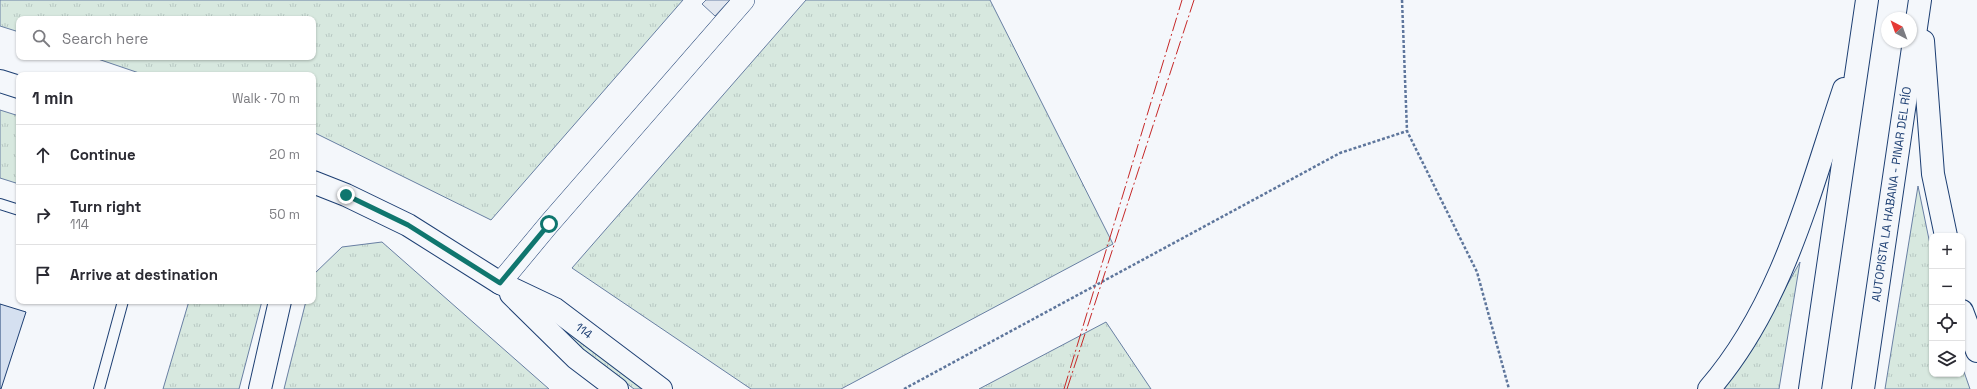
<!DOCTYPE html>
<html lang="en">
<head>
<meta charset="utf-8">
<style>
	:root { --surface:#fff; --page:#f7f7f7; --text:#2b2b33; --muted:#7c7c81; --line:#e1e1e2 }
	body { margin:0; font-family:"Space Grotesk",sans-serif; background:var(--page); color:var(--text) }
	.controls { position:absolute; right:12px; bottom:12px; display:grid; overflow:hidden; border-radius:8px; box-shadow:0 1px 3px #0004 }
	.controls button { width:36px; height:36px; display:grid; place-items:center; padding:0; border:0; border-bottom:1px solid var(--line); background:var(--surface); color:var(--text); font:20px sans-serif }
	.compass { position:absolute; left:1881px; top:12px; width:36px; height:36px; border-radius:50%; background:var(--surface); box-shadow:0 1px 3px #0004; rotate:319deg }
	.stop { position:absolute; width:12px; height:12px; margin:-9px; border:3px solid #0f766e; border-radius:50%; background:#fff }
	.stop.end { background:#0f766e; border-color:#fff; box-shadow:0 1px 4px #0008 }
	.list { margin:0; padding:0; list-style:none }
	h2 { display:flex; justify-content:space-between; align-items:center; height:52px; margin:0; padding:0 16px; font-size:17px }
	h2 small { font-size:13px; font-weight:400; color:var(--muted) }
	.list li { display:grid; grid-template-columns:26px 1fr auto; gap:12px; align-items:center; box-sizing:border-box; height:60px; padding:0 16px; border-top:1px solid var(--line) }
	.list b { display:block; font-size:15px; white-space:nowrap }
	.list p { margin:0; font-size:13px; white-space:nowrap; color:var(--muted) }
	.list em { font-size:13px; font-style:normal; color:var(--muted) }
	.icon { flex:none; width:22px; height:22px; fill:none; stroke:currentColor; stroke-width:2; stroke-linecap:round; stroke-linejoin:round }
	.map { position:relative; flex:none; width:1977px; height:389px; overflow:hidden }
	.search { position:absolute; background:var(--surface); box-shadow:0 1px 3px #0004; left:16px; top:16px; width:300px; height:44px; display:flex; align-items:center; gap:10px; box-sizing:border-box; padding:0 14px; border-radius:8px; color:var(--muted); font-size:15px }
	.panel { position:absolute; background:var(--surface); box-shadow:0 1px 3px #0004; left:16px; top:72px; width:300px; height:232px; border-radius:8px }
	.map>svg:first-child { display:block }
</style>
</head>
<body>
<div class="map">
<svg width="1977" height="389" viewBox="0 0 1977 389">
	<defs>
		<pattern id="grass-tufts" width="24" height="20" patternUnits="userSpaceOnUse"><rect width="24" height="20" fill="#d7e8df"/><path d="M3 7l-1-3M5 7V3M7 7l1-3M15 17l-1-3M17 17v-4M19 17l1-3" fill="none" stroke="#b8c8c3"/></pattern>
	</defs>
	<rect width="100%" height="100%" fill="#f4f7fb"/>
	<g fill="url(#grass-tufts)" stroke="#687fa3">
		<polygon points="0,0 683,0 491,220 313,132 313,75 145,75 92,57 313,57 313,19 19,19 19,32 0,26"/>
		<polygon points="806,0 990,0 1113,244 841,389 751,389 572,268"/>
		<polygon points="0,110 19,116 19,184 0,178"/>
		<polygon points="1918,186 1932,254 1932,374 1962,374 1962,366 1970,389 1885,389"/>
		<polygon points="382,242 549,389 284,389 306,301 313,301 313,275 342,247"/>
		<polygon points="1800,262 1779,389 1719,389 1754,344"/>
		<polygon points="189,301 262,301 239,389 163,389"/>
		<polygon points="538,312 578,335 650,389 634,389 572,342"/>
		<polygon points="1106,322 1151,389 979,389"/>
	</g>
	<polygon fill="#e3e8f0" stroke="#687fa3" points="706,0 730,0 715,16 702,4"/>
	<polygon fill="#d5e0f0" stroke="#1d3f73" points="0,304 26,312 1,389 0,389"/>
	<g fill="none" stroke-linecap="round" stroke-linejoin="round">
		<g stroke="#1d3f73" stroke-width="12">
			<g id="lane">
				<polyline points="0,204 19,210"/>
				<polyline points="99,389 123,301"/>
			</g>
		</g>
		<g stroke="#1d3f73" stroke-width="22">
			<polyline id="street" points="500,283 549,224 744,0"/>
		</g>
		<g stroke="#1d3f73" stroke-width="24">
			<g id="secondary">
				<polyline points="0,81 19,87"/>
				<polyline points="313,182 346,195 408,225 500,283"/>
				<polyline points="260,389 280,301"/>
			</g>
		</g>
		<g stroke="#1d3f73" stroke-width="24">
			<g id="highway">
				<polyline points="1923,41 1933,174 1946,236"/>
				<path id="s1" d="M500 283 555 309 661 389"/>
				<polyline points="511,294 576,358 617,389"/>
				<polyline points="1962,311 1977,351"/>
				<path d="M1709 389C1782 305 1809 193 1844 89"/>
				<polyline points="1810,389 1867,0"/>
				<path id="s2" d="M1863 389 1920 0"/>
			</g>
		</g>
		<g stroke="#5e769c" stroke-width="2.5" stroke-dasharray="3 2" stroke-linecap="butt">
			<polyline points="1402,0 1407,131 1477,272 1509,389"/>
			<polyline points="904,389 1340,153 1407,131"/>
		</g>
		<use href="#lane" stroke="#f4f7fb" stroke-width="10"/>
		<use href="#street" stroke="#f4f7fb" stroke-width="21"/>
		<use href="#secondary" stroke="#f4f7fb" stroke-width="22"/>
		<use href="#highway" stroke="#f4f7fb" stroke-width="22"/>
		<g stroke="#c62828" stroke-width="1" stroke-dasharray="14 3 2 3" stroke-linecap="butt">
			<polyline points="1064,389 1182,0"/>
			<polyline points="1067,389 1194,0"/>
		</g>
	</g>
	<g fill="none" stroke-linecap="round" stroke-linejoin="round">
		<polyline stroke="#0f766e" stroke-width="5" points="346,195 408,225 500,283 549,224"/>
	</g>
	<g text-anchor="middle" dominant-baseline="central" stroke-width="3" stroke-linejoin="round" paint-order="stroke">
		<g font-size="12" fill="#1d3f73" stroke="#f4f7fb">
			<text stroke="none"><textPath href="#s2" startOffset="197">AUTOPISTA LA HABANA - PINAR DEL RÍO</textPath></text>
			<text stroke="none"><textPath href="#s1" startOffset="97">114</textPath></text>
		</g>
	</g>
</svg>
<div class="controls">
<button>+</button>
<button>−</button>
<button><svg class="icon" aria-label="locate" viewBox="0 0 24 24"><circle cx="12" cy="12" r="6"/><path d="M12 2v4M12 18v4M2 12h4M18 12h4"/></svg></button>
<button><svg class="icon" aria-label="layers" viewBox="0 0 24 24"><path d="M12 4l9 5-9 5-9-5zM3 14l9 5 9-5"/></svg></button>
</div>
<svg class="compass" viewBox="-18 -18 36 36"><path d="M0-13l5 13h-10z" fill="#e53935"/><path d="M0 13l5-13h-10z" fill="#7c7c81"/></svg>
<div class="stop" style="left:549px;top:224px"></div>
<div class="stop end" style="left:346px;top:195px"></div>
<div class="search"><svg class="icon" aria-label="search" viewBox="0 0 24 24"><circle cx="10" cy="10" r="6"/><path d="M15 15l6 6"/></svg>Search here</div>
<section class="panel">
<h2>1 min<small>Walk · 70 m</small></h2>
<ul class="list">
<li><svg class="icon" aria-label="ahead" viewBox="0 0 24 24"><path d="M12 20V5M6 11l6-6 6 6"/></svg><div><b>Continue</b></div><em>20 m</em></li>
<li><svg class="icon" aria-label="right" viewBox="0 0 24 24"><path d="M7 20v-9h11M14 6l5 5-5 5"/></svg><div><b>Turn right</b><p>114</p></div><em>50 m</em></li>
<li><svg class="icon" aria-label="arrive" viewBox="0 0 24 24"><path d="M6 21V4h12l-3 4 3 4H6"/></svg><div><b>Arrive at destination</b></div></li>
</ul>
</section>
</div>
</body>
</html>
